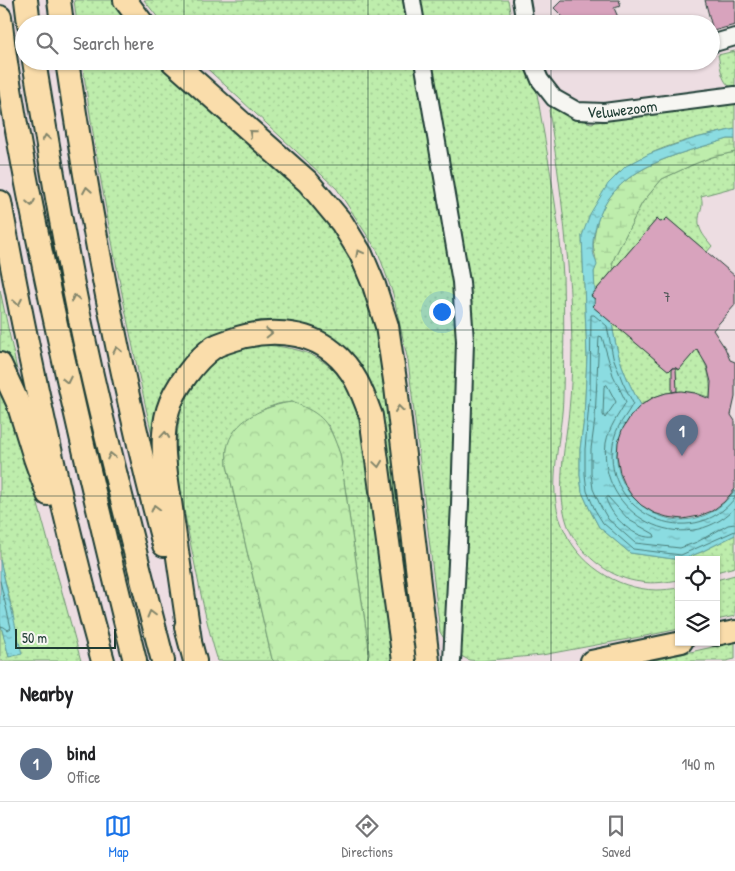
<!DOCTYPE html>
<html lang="en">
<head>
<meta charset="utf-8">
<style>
	:root { --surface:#fff; --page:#f6f6f6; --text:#202124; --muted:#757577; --line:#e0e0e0; --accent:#1a73e8 }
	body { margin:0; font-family:"Patrick Hand",sans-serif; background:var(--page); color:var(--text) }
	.controls { position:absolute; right:15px; bottom:15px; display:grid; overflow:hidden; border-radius:0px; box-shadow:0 1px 4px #0004 }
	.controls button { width:45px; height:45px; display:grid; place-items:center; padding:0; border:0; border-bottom:1px solid var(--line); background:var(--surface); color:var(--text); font:25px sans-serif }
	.scale { position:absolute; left:15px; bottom:12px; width:101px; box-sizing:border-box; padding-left:5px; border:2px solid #1f3d34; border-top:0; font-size:14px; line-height:18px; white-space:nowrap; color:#1f3d34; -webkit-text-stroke:4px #f6f6f2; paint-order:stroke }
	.you { position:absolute; left:441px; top:311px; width:18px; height:18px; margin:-12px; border:4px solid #fff; border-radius:50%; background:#1a73e8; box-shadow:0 0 0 8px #1a73e833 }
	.badge { display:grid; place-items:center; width:32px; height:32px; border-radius:50%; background:var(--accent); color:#fff; font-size:16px; font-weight:700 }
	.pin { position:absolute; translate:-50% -41px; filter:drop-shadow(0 1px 2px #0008) }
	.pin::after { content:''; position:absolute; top:26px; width:18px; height:15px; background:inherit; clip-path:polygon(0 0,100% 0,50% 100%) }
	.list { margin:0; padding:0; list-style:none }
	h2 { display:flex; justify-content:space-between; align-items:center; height:65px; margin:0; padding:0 20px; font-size:21px }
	h2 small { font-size:16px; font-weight:400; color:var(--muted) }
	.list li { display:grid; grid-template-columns:32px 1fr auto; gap:15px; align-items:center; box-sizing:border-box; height:75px; padding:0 20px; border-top:1px solid var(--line) }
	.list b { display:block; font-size:19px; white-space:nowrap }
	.list p { margin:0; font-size:16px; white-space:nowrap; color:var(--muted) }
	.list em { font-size:16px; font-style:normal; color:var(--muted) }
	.icon { flex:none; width:28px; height:28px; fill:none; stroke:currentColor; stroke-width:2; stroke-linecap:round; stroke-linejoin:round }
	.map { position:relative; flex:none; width:735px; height:661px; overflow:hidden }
	.search { position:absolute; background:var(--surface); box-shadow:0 1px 4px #0004; left:15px; right:15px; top:15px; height:55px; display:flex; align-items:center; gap:12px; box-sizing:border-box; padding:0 18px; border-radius:28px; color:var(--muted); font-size:19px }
	.sheet { height:140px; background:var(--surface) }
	nav { display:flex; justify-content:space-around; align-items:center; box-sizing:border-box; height:70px; border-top:1px solid var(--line); background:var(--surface); font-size:14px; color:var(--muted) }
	nav a { display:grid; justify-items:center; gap:2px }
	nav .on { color:var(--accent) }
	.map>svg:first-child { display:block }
</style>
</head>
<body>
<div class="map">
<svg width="735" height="661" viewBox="0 0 735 661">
	<defs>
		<pattern id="grass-dots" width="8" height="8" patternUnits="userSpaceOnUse" patternTransform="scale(1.25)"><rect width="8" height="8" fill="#beedac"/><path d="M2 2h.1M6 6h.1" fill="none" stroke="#a3cc95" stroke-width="1.8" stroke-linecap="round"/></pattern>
		<pattern id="forest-crowns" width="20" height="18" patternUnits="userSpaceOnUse" patternTransform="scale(1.25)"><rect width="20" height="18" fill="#beedac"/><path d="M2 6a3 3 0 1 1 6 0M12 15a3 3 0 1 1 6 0" fill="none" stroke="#a3cc95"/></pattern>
		<pattern id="wetland-marsh" width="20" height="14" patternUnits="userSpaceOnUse" patternTransform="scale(1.25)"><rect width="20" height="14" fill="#beedac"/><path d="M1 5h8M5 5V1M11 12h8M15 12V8" fill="none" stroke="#a3cc95"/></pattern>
		<pattern id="water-ripples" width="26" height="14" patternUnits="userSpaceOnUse" patternTransform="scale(1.25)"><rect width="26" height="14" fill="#8bdce1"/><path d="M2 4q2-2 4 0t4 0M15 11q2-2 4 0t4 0" fill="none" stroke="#71b4b7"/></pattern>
	</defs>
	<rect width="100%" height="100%" fill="#eddde2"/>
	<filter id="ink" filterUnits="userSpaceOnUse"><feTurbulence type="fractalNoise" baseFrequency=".02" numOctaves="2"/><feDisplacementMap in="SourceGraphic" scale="10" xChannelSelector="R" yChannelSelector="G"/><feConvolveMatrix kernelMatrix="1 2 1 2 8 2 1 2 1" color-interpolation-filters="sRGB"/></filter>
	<g filter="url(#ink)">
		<g fill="url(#grass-dots)" stroke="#6e9570">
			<polygon points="74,0 120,0 137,24 77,24"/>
			<polygon points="144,0 405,0 409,24 163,24"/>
			<polygon points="420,0 508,0 512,24 424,24"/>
			<path d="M735 51V88C721 86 721 67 718 55Z"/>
			<path d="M82 61H169L310 199 335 233 348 256 362 287 376 331 419 645 411 646 362 378 295 329 194 358 161 474C129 337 102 200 82 61Z"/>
			<polygon points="199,61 416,61 454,290 457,348 447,638 445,640 440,632 408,361 393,294 378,252 337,189"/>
			<path d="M431 61H524C527 70 533 80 536 89 539 103 541 119 544 134 552 181 560 229 563 276 564 316 564 355 563 394 563 436 545 485 562 525 577 563 615 589 656 590 664 590 671 589 679 588V629L645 636 542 655 480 661 469 660 461 656 471 296Z"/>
			<path d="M735 104V129C694 138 650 147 617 174L582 236 587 356 584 419 580 449V475L582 492 591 512 599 527 630 553 681 560 701 552 735 535V567L716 572V560H679V580C666 582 654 584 641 582 612 579 583 557 570 531 554 495 565 449 569 411 571 390 572 368 572 347 571 267 561 189 549 110L551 107 568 116 591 123 691 107Z"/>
			<path d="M735 152V187L701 196C703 203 702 206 700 213 696 228 703 235 712 246L707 252 667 218 664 221 660 222 657 219 614 269 612 264 615 256 642 203 662 179 692 165 712 157Z"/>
			<polygon points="0,290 23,398 0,355"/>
			<path d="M612 323 669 371 672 368H676L679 370 697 349C708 365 711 379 710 398 686 387 662 390 641 405 625 379 616 353 612 323Z"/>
			<path d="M266 345C318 350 334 362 359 408L392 656 390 661H366L369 654 368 642 340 454 329 426 292 402 278 404 264 409 227 448V465L272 659 274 661H218C206 624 199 584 191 546 178 476 153 391 232 351 241 346 255 346 266 345Z"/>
			<polygon points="0,387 10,409 22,446 81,661 0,661 0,622 9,657 13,613 0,560"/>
			<polygon points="735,575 735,616 716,620 716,580"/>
			<polygon points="735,642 735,659 726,661 650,661"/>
		</g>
		<path fill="url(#forest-crowns)" stroke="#6e9570" d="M292 402C324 414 329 423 340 454L368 642 369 654 366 661H274L272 659 227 465C227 460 226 454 227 449 231 420 267 405 292 402Z"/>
		<path fill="url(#wetland-marsh)" stroke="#6e9570" d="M728 139H735V152L712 157 692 165 662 179 642 203 615 256 612 264 614 269 595 291C595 285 593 277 594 272 595 268 597 265 596 261 595 251 592 249 594 238 602 169 673 156 728 139Z"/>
		<g fill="url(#water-ripples)" stroke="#609c9c">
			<path d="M735 129V139H728C681 154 619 164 599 217 595 227 592 239 593 250 593 255 596 260 597 265L594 272 595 291 591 296 594 299V303L592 306 612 323C616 353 625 379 641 405 568 477 679 568 735 490V535L701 552 681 560 630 553 599 527 591 512 582 492 580 475V449L584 419 587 356 582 236 590 214 608 184 626 166 649 154 674 145 696 138Z"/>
			<polygon points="0,560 22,654 9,657 0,622"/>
		</g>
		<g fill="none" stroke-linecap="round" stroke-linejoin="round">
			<g stroke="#4a7d79" stroke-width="1">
				<polygon points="607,385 616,402 605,418 603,415 604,387"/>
				<path d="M608 497 629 520 654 534 655 537C635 540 612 518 606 499Z"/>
				<path d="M735 498C691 554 602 513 613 444 616 424 626 418 633 403L623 383 613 357 607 326 594 315H591L590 393 585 449V474L587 491 595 510 603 523 633 549 681 555 735 531"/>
				<path d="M735 508C684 561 597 515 606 443 609 427 618 416 626 402L613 375 602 337 599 336 595 419 591 449V474L593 489 601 507 608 519 635 543 680 548 697 542 728 525 735 524"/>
				<polyline points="0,581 11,628 8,630 4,627 0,626"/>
			</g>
		</g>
		<g fill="#d8a3bd" stroke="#1f3d34">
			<polygon points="562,0 619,0 621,6 614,8 621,24 570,24 554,8"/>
			<polygon points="705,0 735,0 735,25 713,31"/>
			<polygon points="667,218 735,276 735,305 713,330 725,348 730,360 735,362 735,397 731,415 735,421 735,489 724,502 712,511 699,516 683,519 667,517 654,513 641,505 632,496 626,487 620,473 617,456 618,442 622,430 630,417 640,406 654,397 666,393 681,391 695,393 710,399 711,382 707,366 697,349 679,370 676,368 672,368 669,371 592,306 595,303 595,299 591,296 657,219 660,222 664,221"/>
			<polygon points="672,368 676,368 677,391 672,392"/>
		</g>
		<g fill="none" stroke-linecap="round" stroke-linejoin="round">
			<g stroke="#1f3d34" stroke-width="20">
				<g id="minor">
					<polyline points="412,0 416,24"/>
					<polyline points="521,0 525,24"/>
					<polyline points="711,44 735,37"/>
					<polyline points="423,61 461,282 465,341 460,504 452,661"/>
					<path id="s1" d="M532 61 540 80 554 98 577 111 604 112 735 95"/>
				</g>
			</g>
			<g stroke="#1f3d34" stroke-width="24">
				<g id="major">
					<polyline points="716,635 735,631"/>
					<polyline points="591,661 682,642"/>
				</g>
			</g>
			<g stroke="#1f3d34" stroke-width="26">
				<g id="highway">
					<polyline points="26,0 29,24"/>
					<polyline points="59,0 62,24"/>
					<polyline points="125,0 143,24"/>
					<path d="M0 17C9 95 24 172 40 248 68 387 101 524 135 661"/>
					<path d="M34 61C51 165 68 268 91 371 113 468 138 564 163 661"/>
					<path d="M67 61C91 224 122 386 164 545"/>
					<polyline points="172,61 308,182 342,223 361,254 374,285 387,326 396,387 428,661"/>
					<path d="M0 202C28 356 61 510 103 661"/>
					<polyline points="0,364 18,403 35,458 48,494"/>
					<polyline points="186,627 195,661"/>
					<path d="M190 640C184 599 178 557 172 516 168 482 158 444 168 410 174 389 196 359 214 347 219 344 226 342 232 340 264 329 305 329 333 352 354 369 362 391 371 416L404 661"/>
				</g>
			</g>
			<use href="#minor" stroke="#f6f6f2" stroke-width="16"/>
			<use href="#major" stroke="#faddab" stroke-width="20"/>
			<use href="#highway" stroke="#faddab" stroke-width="22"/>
		</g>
		<defs><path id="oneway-chevron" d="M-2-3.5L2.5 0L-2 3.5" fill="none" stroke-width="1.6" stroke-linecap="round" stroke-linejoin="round" transform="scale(1.25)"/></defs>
		<g stroke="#82856a">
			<use href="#oneway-chevron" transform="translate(252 133) rotate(-139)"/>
			<use href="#oneway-chevron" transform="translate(46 138) rotate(-99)"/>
			<use href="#oneway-chevron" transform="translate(87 190) rotate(-100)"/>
			<use href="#oneway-chevron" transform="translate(31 203) rotate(79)"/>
			<use href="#oneway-chevron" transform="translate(359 253) rotate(-118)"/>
			<use href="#oneway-chevron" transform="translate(75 298) rotate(-102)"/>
			<use href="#oneway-chevron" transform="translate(18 302) rotate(79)"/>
			<use href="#oneway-chevron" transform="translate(269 333) rotate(-1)"/>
			<use href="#oneway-chevron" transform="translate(117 350) rotate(-102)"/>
			<use href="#oneway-chevron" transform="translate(67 380) rotate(78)"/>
			<use href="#oneway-chevron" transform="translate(399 409) rotate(-97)"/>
			<use href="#oneway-chevron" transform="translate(165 435) rotate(-85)"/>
			<use href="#oneway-chevron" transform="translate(111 456) rotate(-103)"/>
			<use href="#oneway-chevron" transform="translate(378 464) rotate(82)"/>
			<use href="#oneway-chevron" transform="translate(155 508) rotate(-105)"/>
			<use href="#oneway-chevron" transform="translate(151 614) rotate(-105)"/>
		</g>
	</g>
	<path fill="none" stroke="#1f3d34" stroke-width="1" stroke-opacity="0.55" d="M184 0V24M368 0V24M551 0V24M184 61V661M368 61V661M551 61V661M0 165H735M0 330H735M0 496H735"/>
	<g text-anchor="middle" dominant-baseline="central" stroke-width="5" stroke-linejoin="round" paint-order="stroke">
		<g font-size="14" fill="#4d5656">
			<text x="667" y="296">7</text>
		</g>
		<g font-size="16" fill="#1f3d34" stroke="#f6f6f2">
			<text stroke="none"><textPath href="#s1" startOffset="115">Veluwezoom</textPath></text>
		</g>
	</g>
</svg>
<div class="controls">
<button><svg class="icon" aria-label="locate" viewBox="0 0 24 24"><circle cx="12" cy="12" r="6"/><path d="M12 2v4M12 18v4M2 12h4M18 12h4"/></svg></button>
<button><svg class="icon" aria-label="layers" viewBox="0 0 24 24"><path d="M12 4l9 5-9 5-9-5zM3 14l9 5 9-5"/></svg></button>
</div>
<div class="scale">50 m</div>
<div class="you"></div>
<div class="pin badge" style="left:682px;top:456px;background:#5c6f8a">1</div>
<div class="search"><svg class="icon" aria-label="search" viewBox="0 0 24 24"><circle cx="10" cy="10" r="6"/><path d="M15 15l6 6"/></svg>Search here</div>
</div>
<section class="sheet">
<h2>Nearby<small></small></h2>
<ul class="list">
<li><span class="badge" style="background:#5c6f8a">1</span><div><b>bind</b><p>Office</p></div><em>140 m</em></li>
</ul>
</section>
<nav>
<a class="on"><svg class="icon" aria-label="map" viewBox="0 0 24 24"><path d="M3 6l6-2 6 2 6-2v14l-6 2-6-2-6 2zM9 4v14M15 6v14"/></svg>Map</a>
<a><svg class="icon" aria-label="directions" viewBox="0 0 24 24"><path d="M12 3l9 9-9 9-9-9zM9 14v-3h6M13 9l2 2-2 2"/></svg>Directions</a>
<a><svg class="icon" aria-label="saved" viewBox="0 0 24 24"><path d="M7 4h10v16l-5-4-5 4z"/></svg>Saved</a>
</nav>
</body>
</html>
